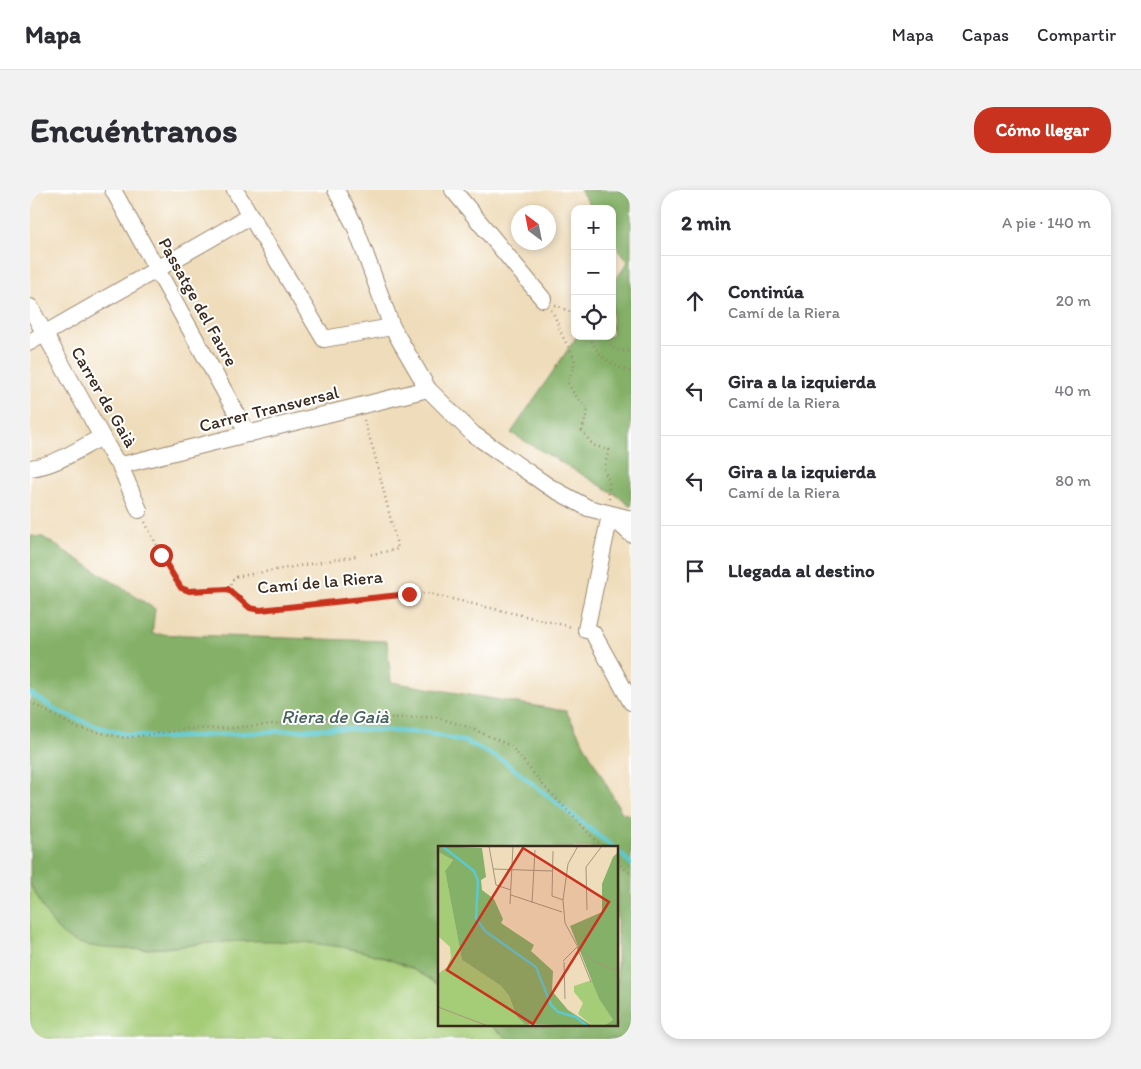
<!DOCTYPE html>
<html lang="es">
<head>
<meta charset="utf-8">
<style>
	:root { --surface:#fff; --page:#f2f2f3; --text:#2b2b33; --muted:#7c7c81; --line:#e1e1e2; --accent:#c8321e }
	body { margin:0; font-family:Itim,sans-serif; background:var(--page); color:var(--text) }
	.controls { position:absolute; right:15px; top:15px; display:grid; overflow:hidden; border-radius:10px; box-shadow:0 2px 8px #0003 }
	.controls button { width:45px; height:45px; display:grid; place-items:center; padding:0; border:0; border-bottom:1px solid var(--line); background:var(--surface); color:var(--text); font:25px sans-serif }
	.compass { position:absolute; left:481px; top:15px; width:45px; height:45px; border-radius:50%; background:var(--surface); box-shadow:0 2px 8px #0003; rotate:328deg }
	.stop { position:absolute; width:15px; height:15px; margin:-11px; border:4px solid #c8321e; border-radius:50%; background:#fff }
	.stop.end { background:#c8321e; border-color:#fff; box-shadow:0 1px 5px #0008 }
	.list { margin:0; padding:0; list-style:none }
	h2 { display:flex; justify-content:space-between; align-items:center; height:65px; margin:0; padding:0 20px; font-size:21px }
	h2 small { font-size:16px; font-weight:400; color:var(--muted) }
	.list li { display:grid; grid-template-columns:32px 1fr auto; gap:15px; align-items:center; box-sizing:border-box; height:90px; padding:0 20px; border-top:1px solid var(--line) }
	.list b { display:block; font-size:19px; white-space:nowrap }
	.list p { margin:0; font-size:16px; white-space:nowrap; color:var(--muted) }
	.list em { font-size:16px; font-style:normal; color:var(--muted) }
	.icon { flex:none; width:28px; height:28px; fill:none; stroke:currentColor; stroke-width:2; stroke-linecap:round; stroke-linejoin:round }
	.map { position:relative; flex:none; width:601px; height:849px; overflow:hidden; border-radius:20px }
	header { display:flex; align-items:center; gap:30px; box-sizing:border-box; height:70px; padding:0 25px; background:var(--surface); border-bottom:1px solid var(--line) }
	header strong { font-size:24px }
	nav { display:flex; gap:28px; margin-inline-start:auto; font-size:18px }
	.intro { display:flex; align-items:center; justify-content:space-between; box-sizing:border-box; height:120px; padding:0 30px }
	h1 { margin:0; font-size:35px }
	.button { padding:12px 22px; border-radius:20px; background:var(--accent); color:#fff; font-size:18px; font-weight:700 }
	main { display:flex; gap:30px; padding:0 30px }
	aside { flex:1; background:var(--surface); border-radius:20px; box-shadow:0 2px 8px #0003 }
	.map>svg:first-child { display:block }
</style>
</head>
<body>
<header>
<strong>Mapa</strong>
<nav><a>Mapa</a><a>Capas</a><a>Compartir</a></nav>
</header>
<div class="intro"><h1>Encuéntranos</h1><a class="button">Cómo llegar</a></div>
<main>
<div class="map">
<svg width="601" height="849" viewBox="0 0 601 849">
	<rect width="100%" height="100%" fill="#fff"/>
	<filter id="ink" filterUnits="userSpaceOnUse"><feTurbulence type="fractalNoise" baseFrequency=".02" numOctaves="2"/><feDisplacementMap in="SourceGraphic" scale="10" xChannelSelector="R" yChannelSelector="G"/><feConvolveMatrix kernelMatrix="1 2 1 2 8 2 1 2 1" color-interpolation-filters="sRGB"/></filter>
	<filter id="wash" filterUnits="userSpaceOnUse"><feTurbulence type="fractalNoise" baseFrequency=".0096" numOctaves="4" result="noise"/><feDisplacementMap in="SourceGraphic" scale="20" xChannelSelector="R" yChannelSelector="G"/><feGaussianBlur stdDeviation="1.12" result="paint"/><feColorMatrix in="noise" values="0 0 0 0 0 0 0 0 0 0 0 0 0 0 0 0 0 1.4 0 .05"/><feComposite in="paint" operator="in"/></filter>
	<g filter="url(#wash)">
		<rect width="100%" height="100%" fill="#efdcba"/>
		<path fill="#a5cc77" stroke="#707b4a" d="M0 694 27 739C46 745 66 754 85 758 118 763 154 755 187 752 257 747 352 752 410 796V835H460L479 849H0Z"/>
		<g fill="#84b068" stroke="#606d43">
			<polygon points="550,0 601,0 601,317 585,304 481,243 547,146 582,146 582,95 598,72 582,49 582,19 563,19"/>
			<path d="M0 346 13 347 125 419 122 444 357 451 361 492 536 521 592 623 601 625V849H479L460 835H587V658H410V796C346 748 244 747 168 754 134 758 74 764 43 751 22 742 11 712 0 694Z"/>
		</g>
		<g fill="none" stroke-linecap="round" stroke-linejoin="round">
			<g stroke="#5cc9d1" stroke-width="4.5">
				<polyline points="0,503 29,522 68,537 98,545 133,548 303,538 398,543 437,552 474,571 584,658"/>
				<polyline points="587,660 601,674"/>
			</g>
		</g>
	</g>
	<g filter="url(#ink)">
		<g fill="none" stroke-linecap="round" stroke-linejoin="round">
			<g stroke="#95836c" stroke-width="18">
				<g id="minor">
					<polyline points="83,0 218,244"/>
					<polyline points="205,0 294,149 362,137"/>
					<polyline points="306,0 325,36 362,137 398,199 443,244 518,296 558,318 601,329"/>
					<polyline points="423,0 513,109"/>
					<polyline points="0,117 72,247 85,270 89,273 109,320"/>
					<polyline points="0,152 220,26"/>
					<polyline points="89,273 92,275 398,199"/>
					<path d="M0 278C27 275 48 259 72 247"/>
					<polyline points="580,325 601,344"/>
					<polyline points="556,440 580,325"/>
					<polyline points="563,443 601,512"/>
				</g>
			</g>
			<g stroke="#95836c" stroke-width="2.5" stroke-dasharray="1 4" stroke-linecap="butt">
				<polyline points="525,115 545,124"/>
				<path d="M521 120C527 129 528 136 532 145 542 167 551 167 537 192L545 205 558 219 552 241 563 255 579 260 574 278 579 292V309"/>
				<path d="M560 146C567 168 581 174 601 182"/>
				<polyline points="575,146 585,160 601,162"/>
				<polyline points="334,230 344,262 368,359 338,365"/>
				<path d="M115 332 144 390C158 407 178 398 198 399L219 418 229 420 396 403 542 437"/>
				<polyline points="198,399 205,387 326,366"/>
				<polyline points="0,512 47,538 96,548 158,539 201,538 297,529 405,527 438,537 481,556 514,596 573,658"/>
				<polyline points="587,672 601,684"/>
			</g>
			<use href="#minor" stroke="#fff" stroke-width="16"/>
		</g>
	</g>
	<g fill="none" stroke-linecap="round" stroke-linejoin="round" filter="url(#ink)">
		<polyline stroke="#c8321e" stroke-width="6" points="131,365 151,398 159,401 198,399 220,418 230,420 379,404"/>
	</g>
	<g text-anchor="middle" dominant-baseline="central" stroke-width="4" stroke-linejoin="round" paint-order="stroke">
		<g font-size="18" fill="#3b2a1e" stroke="#fff">
			<text transform="translate(168 112) rotate(61)">Passatge del Faure</text>
			<text transform="translate(74 207) rotate(60)">Carrer de Gaià</text>
			<text transform="translate(239 219) rotate(-14)">Carrer Transversal</text>
			<text transform="translate(290 392) rotate(-5)">Camí de la Riera</text>
		</g>
		<g font-size="19" font-style="italic" fill="#47625d" stroke="#fff">
			<text x="305" y="526">Riera de Gaià</text>
		</g>
	</g>
	<g transform="translate(408 656)">
		<rect width="180" height="180" fill="#efdcba"/>
		<path d="M0 6 15 14 7 25 24 114 63 140 71 150 79 171 93 180H0V128L9 121 13 112 12 101 0 90ZM154 134 161 153 175 174 165 180H155L140 168 145 157 136 146V140Z" fill="#a5cc77"/>
		<path d="M0 0 44 2 48 31 43 34 44 44 56 53 65 73 63 77 96 99 93 105 115 125 114 145 130 164 155 180 87 178 79 171 71 150 63 140 24 114 7 25 15 14 0 6ZM180 6V180H165L175 174 161 153 132 80 164 66V38L175 11Z" fill="#84b068"/>
		<path fill="none" stroke="#5cc9d1" stroke-width="2.5" d="M4 0 36 25 40 35 38 72 47 85 98 121 113 159 120 166 138 171 149 180"/>
		<path fill="none" stroke="#a7957c" stroke-width="1" d="M51 0 58 39 73 44M140 0 130 18 125 54 127 77 141 103 157 116 180 125M115 5 114 50 125 54M55 23 114 25M73 49 124 66M94 57 97 4M72 58 75 0M149 64 148 21 164 0M125 115 139 101 153 136M126 116 127 153M0 161 50 180"/>
		<path fill="#c8321e" fill-opacity="0.15" stroke="#c8321e" stroke-width="2.5" d="M85 2 171 56 95 178 9 124Z"/>
		<rect width="180" height="180" fill="none" stroke="#3b2a1e" stroke-width="2.5"/>
	</g>
</svg>
<div class="controls">
<button>+</button>
<button>−</button>
<button><svg class="icon" aria-label="locate" viewBox="0 0 24 24"><circle cx="12" cy="12" r="6"/><path d="M12 2v4M12 18v4M2 12h4M18 12h4"/></svg></button>
</div>
<svg class="compass" viewBox="-18 -18 36 36"><path d="M0-13l5 13h-10z" fill="#e53935"/><path d="M0 13l5-13h-10z" fill="#7c7c81"/></svg>
<div class="stop" style="left:131px;top:365px"></div>
<div class="stop end" style="left:379px;top:404px"></div>
</div>
<aside>
<h2>2 min<small>A pie · 140 m</small></h2>
<ul class="list">
<li><svg class="icon" aria-label="ahead" viewBox="0 0 24 24"><path d="M12 20V5M6 11l6-6 6 6"/></svg><div><b>Continúa</b><p>Camí de la Riera</p></div><em>20 m</em></li>
<li><svg class="icon" aria-label="left" viewBox="0 0 24 24"><path d="M17 20v-9H6M10 6l-5 5 5 5"/></svg><div><b>Gira a la izquierda</b><p>Camí de la Riera</p></div><em>40 m</em></li>
<li><svg class="icon" aria-label="left" viewBox="0 0 24 24"><path d="M17 20v-9H6M10 6l-5 5 5 5"/></svg><div><b>Gira a la izquierda</b><p>Camí de la Riera</p></div><em>80 m</em></li>
<li><svg class="icon" aria-label="arrive" viewBox="0 0 24 24"><path d="M6 21V4h12l-3 4 3 4H6"/></svg><div><b>Llegada al destino</b></div></li>
</ul>
</aside>
</main>
</body>
</html>
